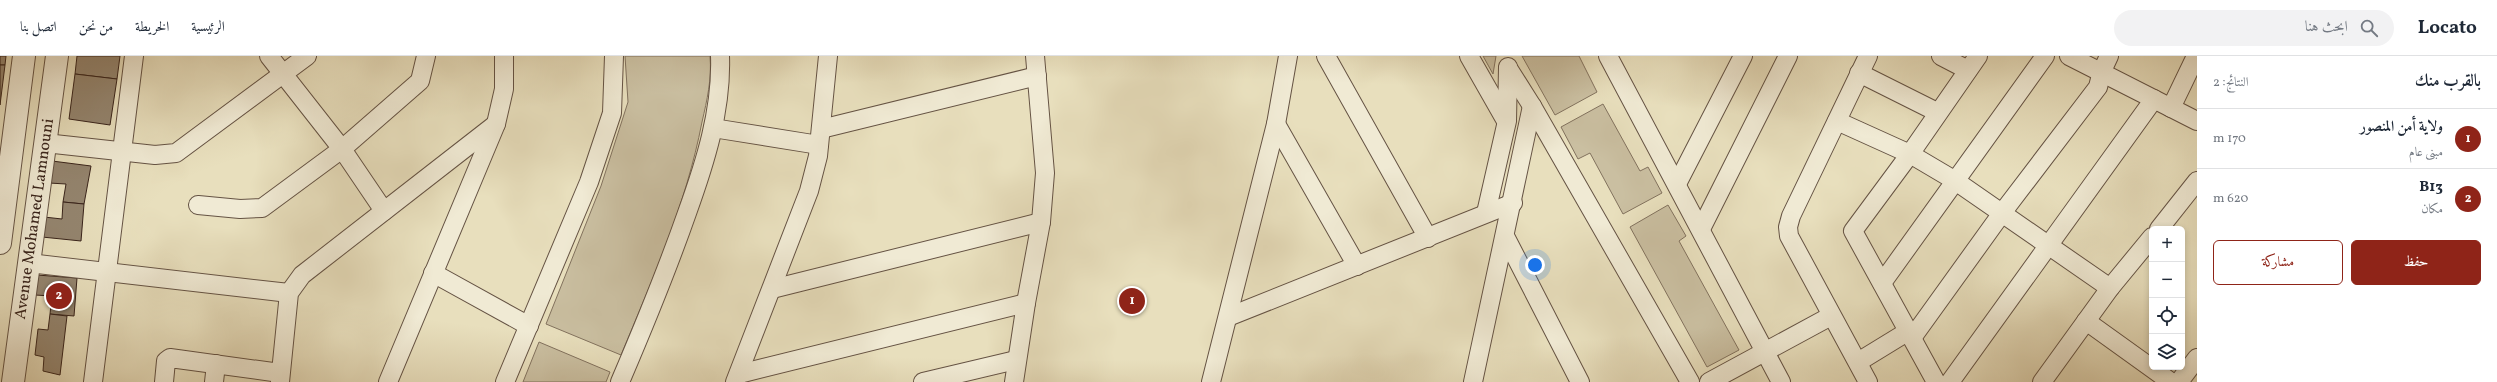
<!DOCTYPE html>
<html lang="ar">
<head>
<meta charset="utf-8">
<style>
	:root { --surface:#fff; --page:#f2f2f3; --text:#1f2937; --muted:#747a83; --line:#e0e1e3; --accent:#8f2418 }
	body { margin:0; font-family:Vollkorn,Amiri,serif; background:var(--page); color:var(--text); direction:rtl }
	.controls { position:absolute; right:12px; bottom:12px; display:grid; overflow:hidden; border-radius:6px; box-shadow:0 2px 6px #0003 }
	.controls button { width:36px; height:36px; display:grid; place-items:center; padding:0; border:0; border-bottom:1px solid var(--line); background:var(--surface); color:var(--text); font:20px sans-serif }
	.you { position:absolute; left:1535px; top:209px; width:14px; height:14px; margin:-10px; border:3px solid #fff; border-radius:50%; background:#1a73e8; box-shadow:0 0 0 6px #1a73e833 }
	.badge { display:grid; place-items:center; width:26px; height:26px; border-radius:50%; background:var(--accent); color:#fff; font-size:13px; font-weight:700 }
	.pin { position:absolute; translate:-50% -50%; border:2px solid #fff; box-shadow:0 1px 4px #0006 }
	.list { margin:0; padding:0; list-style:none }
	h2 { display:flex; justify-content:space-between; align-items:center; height:52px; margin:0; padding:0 16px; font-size:17px }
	h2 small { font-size:13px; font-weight:400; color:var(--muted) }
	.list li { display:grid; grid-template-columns:26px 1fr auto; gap:12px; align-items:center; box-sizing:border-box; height:60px; padding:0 16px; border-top:1px solid var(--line) }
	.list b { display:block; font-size:15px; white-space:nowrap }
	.list p { margin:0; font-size:13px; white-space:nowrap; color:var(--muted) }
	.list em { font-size:13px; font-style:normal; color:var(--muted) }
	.actions { display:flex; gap:8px; padding:12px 16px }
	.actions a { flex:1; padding:9px 0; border:1px solid var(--accent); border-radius:6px; text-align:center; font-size:14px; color:var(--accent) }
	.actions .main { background:var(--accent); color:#fff }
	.icon { flex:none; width:22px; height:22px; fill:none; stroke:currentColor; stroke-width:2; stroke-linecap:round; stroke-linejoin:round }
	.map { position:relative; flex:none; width:2197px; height:326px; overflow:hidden; direction:ltr }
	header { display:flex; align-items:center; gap:24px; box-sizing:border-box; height:56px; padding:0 20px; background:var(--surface); border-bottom:1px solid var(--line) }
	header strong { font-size:19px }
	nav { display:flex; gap:22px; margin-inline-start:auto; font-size:14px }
	.search { width:280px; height:36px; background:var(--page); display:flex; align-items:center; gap:10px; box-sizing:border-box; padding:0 14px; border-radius:22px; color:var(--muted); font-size:15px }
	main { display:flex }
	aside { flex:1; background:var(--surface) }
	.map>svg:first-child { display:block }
</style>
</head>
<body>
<header>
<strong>Locato</strong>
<div class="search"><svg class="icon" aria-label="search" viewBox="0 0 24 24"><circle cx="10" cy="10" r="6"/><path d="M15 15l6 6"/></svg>ابحث هنا</div>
<nav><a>الرئيسية</a><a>الخريطة</a><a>من نحن</a><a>اتصل بنا</a></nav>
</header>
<main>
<aside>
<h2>بالقرب منك<small>النتائج: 2</small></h2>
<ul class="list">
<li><span class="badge">1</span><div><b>ولاية أمن المنصور</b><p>مبنى عام</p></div><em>170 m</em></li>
<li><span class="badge">2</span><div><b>B13</b><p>مكان</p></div><em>620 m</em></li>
</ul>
<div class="actions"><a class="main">حفظ</a><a>مشاركة</a></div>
</aside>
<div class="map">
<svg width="2197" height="326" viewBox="0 0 2197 326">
	<rect width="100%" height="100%" fill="#e8dfbd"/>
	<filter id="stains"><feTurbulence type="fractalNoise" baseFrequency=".005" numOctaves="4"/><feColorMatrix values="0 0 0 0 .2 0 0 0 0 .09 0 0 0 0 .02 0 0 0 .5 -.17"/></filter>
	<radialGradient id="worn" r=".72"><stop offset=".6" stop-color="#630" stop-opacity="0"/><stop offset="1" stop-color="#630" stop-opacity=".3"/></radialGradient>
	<g fill="#cabfa1" stroke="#82725e">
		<path d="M625 0H710C712 23 707 44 702 66 686 149 653 222 621 299L546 268 601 130 628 46Z"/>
		<polygon points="1483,0 1496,0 1493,18"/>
		<polygon points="1522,0 1579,0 1597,36 1555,59"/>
		<polygon points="1603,48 1640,115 1648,111 1662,137 1623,158 1590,97 1578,103 1561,71"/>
		<polygon points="1668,149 1686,180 1679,185 1739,294 1707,311 1630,171"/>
		<polygon points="539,286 610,316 606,326 523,326"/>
	</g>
	<g fill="#94856f" stroke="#39241b">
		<polygon points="0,0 6,0 5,9 0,9"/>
		<polygon points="77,0 120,0 117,23 75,18"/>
		<polygon points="0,9 5,9 0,49"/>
		<polygon points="75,18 117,23 110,69 69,63"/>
		<polygon points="52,105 91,110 84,148 63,146 66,128 49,127"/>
		<polygon points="63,146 84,148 81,185 42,181 44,161 62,163"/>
		<polygon points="37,219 77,222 74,260 50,258 52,240 35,239"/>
		<polygon points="50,258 67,260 60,319 43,315 44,301 35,299 38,273 48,274"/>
	</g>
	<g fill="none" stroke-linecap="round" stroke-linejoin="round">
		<g stroke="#655344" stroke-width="20">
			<g id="minor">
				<polyline points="269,0 342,93 384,155"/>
				<polyline points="1326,0 1428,182"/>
				<polyline points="1469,0 1506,65"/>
				<polyline points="1608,0 1781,326"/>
				<polyline points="1868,0 1791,160 1788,171 1789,180 1868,326"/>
				<polyline points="1941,0 1968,14"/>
				<polyline points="2069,0 2197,65"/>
				<polyline points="1508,12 1532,50 1690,326"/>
				<polyline points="1859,17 1937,56"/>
				<polyline points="2171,52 2196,0"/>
				<polyline points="1837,65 1910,98 1954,124 2110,232"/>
				<polyline points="1276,68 1357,210"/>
				<polyline points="713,72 819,89"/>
				<polyline points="821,73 1037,20"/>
				<polyline points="45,87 155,99 176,97 307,0"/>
				<polyline points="1677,128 1743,0"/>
				<polyline points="198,149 240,153 262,152 342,93 420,25 426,0"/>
				<polyline points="1486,157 1507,65 1508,11"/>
				<polyline points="1701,173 1788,0"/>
				<polyline points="2159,173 2197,125"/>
				<polyline points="1506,182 1580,326"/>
				<polyline points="29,207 289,237"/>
				<polyline points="433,217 529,270"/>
				<polyline points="1882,227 2045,0"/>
				<polyline points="772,233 1041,166"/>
				<polyline points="1228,261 1513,147"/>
				<polyline points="2086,265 2171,326"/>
				<polyline points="1912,282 2002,157 2098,31 2102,15 2109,0"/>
				<polyline points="1858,306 1907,276"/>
				<polyline points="739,318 1026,247"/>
				<polyline points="93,326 134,0"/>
				<polyline points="164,326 166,305 170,302 280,317"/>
				<polyline points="214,326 216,308"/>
				<polyline points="280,326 289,237 302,219 496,68"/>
				<polyline points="388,326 496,68 504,33 504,0"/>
				<polyline points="505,326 589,126 612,57 614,0"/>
				<path d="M620 326C644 270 667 214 687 157 705 107 722 54 720 0"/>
				<polyline points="735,326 809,135 818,100 828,0"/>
				<polyline points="923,326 1016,304"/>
				<polyline points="1014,326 1026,247 1041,166 1045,117 1035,0"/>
				<polyline points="1211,326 1276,68 1288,0"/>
				<polyline points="1473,326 1532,50"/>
				<polyline points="1709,326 1831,260"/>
				<polyline points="1936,326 1853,175 1910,98 1978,0"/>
				<polyline points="1950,326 2154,43"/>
				<polyline points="2042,326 2110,232 2152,181"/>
				<polyline points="2179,326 2197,302"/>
			</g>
		</g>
		<g stroke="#655344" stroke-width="24">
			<g id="tertiary">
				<polyline points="0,187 24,0"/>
				<polyline points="13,326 57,0"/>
			</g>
		</g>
		<use href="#minor" stroke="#f0ead4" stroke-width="18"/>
		<use href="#tertiary" stroke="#f0ead4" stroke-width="22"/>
	</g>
	<g text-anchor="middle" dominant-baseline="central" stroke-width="3" stroke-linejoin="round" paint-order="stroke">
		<g font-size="16" fill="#39241b" stroke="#f0ead4">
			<text transform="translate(35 163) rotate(-82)">Avenue Mohamed Lamnouni</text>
		</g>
	</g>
	<rect width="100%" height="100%" filter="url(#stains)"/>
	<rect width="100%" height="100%" fill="url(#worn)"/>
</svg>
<div class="controls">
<button>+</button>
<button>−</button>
<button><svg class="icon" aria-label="locate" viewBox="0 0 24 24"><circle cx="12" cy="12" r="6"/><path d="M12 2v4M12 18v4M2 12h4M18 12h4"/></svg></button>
<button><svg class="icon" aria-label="layers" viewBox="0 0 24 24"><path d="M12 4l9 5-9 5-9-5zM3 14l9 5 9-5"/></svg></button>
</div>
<div class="you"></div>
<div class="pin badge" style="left:1132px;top:245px">1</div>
<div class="pin badge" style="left:59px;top:240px">2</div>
</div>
</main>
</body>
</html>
